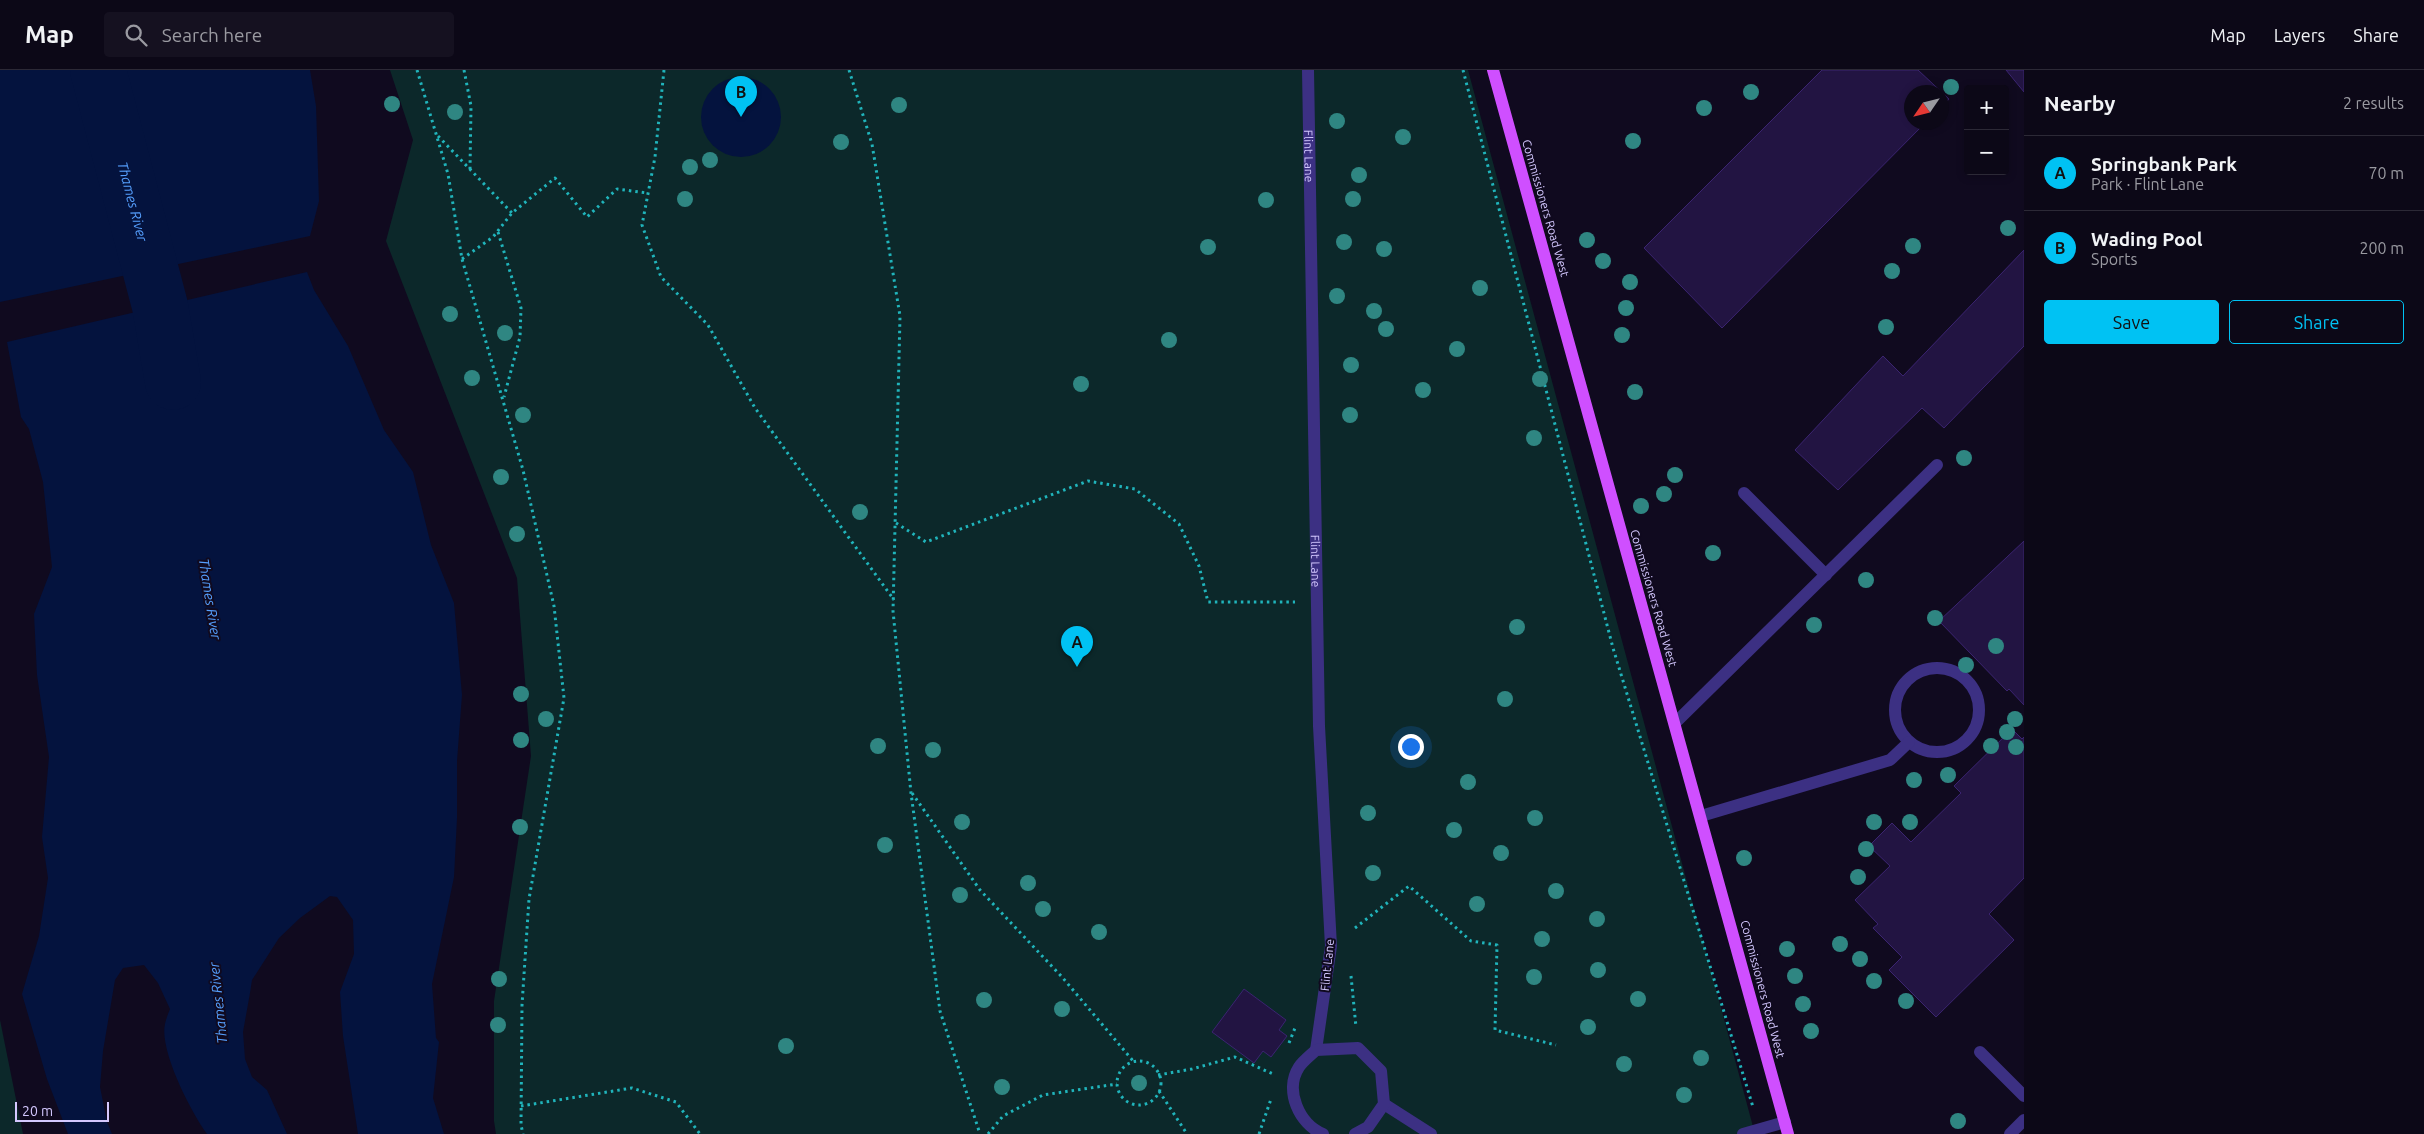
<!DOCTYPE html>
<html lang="en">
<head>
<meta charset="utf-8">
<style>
	:root { --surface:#0c0817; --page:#151120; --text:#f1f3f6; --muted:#9a9aa1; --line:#2c2936; --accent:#00c2f3 }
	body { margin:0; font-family:Ubuntu,sans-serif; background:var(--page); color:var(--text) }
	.controls { position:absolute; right:15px; top:15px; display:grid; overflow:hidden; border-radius:5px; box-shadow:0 2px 8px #0003 }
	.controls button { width:45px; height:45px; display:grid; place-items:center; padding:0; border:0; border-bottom:1px solid var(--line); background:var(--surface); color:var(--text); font:25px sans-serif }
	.compass { position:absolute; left:1904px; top:15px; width:45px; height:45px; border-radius:50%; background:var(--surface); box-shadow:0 2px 8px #0003; rotate:235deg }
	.scale { position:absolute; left:15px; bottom:12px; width:94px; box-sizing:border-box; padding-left:5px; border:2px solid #d4c8ff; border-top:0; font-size:14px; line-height:18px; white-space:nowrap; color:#d4c8ff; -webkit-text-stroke:4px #100a1f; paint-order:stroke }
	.you { position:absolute; left:1410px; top:676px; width:18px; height:18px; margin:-12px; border:4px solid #fff; border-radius:50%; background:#1a73e8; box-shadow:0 0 0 8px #1a73e833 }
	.badge { display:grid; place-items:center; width:32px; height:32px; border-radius:50%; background:var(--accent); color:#111; font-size:16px; font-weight:700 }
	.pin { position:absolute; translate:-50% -41px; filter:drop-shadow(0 1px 2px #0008) }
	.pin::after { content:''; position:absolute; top:26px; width:18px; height:15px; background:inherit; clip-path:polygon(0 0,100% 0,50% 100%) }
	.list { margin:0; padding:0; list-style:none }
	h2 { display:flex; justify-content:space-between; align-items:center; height:65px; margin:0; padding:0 20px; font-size:21px }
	h2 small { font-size:16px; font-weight:400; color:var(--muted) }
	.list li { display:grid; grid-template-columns:32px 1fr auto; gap:15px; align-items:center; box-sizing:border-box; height:75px; padding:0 20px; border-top:1px solid var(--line) }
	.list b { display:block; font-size:19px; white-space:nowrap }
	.list p { margin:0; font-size:16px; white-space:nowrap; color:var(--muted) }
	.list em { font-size:16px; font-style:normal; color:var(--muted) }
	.actions { display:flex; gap:10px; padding:15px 20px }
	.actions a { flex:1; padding:11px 0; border:1px solid var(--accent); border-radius:5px; text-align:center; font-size:18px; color:var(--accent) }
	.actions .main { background:var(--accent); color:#111 }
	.icon { flex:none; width:28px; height:28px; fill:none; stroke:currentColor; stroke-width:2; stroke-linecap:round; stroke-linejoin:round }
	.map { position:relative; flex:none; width:2024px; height:1064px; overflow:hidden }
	header { display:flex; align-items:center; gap:30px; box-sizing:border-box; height:70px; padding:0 25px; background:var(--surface); border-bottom:1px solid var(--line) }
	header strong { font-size:24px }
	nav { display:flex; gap:28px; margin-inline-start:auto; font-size:18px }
	.search { width:350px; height:45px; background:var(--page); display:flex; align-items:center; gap:12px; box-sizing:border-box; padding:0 18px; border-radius:5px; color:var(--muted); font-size:19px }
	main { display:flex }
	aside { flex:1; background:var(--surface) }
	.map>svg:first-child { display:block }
</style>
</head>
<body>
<header>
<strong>Map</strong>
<div class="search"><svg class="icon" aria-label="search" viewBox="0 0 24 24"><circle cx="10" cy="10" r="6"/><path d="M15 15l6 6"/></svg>Search here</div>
<nav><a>Map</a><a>Layers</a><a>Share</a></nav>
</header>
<main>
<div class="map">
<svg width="2024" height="1064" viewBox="0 0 2024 1064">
	<rect width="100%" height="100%" fill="#100a1f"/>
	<g fill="#0c282a">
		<polygon points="390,0 1468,0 1755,1064 496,1064 494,1051 494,931 531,686 517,508 386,171 413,70"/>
		<polygon points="0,950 23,1064 0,1064"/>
	</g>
	<g fill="#04133e">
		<polygon points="0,0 310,0 316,36 319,131 310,166 0,232"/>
		<circle cx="741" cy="47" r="40"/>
		<path d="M307 202 314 220 348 276 384 360 413 402 431 475 454 533 462 625 457 691V748L454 807 432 914 436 968 439 972 433 1028 444 1064H358L343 966 340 922 354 884 353 850 337 827 330 826 300 848 279 868 252 910 250 923 243 962 245 989 252 1007 267 1020 287 1064H207C191 1042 159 980 165 954 166 949 168 944 170 939L158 913 144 895 123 898 115 910 103 981 100 1017 107 1052 112 1064H68L47 1009 22 924 39 866 48 808 42 767 49 687 37 605 34 544 52 497 43 412 29 359 21 347 7 272Z"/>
	</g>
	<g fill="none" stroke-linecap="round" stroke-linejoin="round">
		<path stroke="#04133e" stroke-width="56" id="s1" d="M98 0 160 236 173 312"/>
	</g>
	<g fill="#221442" stroke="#3b2471">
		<polygon points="1822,0 1918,0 1949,29 1942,37 1942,22 1912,22 1912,52 1926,52 1722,258 1644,178"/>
		<polygon points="2006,0 2024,0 2024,22"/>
		<polygon points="2024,180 2024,276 1944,358 1922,338 1838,420 1795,380 1883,286 1903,306"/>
		<polygon points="2024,471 2024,635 2009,619 2007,621 1939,551"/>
		<polygon points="2012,659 2022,669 2024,667 2024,808 1989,844 2014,870 1936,947 1889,900 1902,887 1873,858 1878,854 1855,830 1890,796 1869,776 1892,753 1911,772 1961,723 1954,716"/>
		<polygon points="1244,919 1286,950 1279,960 1287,966 1271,987 1263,981 1254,993 1212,962"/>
	</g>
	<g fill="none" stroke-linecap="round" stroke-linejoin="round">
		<g stroke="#20b4bb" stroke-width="3" stroke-dasharray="2.5 4" stroke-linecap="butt">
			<polyline points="417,0 448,104 462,189 523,400 554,536 564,628 529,829 522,935 521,1055 523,1064"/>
			<polyline points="464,0 471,36 470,99"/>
			<polyline points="664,0 655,87 642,155 661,207 708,255 755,338 894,530"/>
			<polyline points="849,0 872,74 900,246 893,541 911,723 940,941 980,1064"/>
			<polyline points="1463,0 1613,578 1753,1037"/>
			<polyline points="438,66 512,143"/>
			<polyline points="498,162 521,238 520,267 504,327"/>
			<polyline points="462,189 493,167 512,143 555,108 587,147 617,119 647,123"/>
			<polyline points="896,453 926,472 1088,411 1135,419 1179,454 1199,496 1208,532 1295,532"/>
			<polyline points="912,723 980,820 1062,907 1134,992"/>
			<polyline points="1355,858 1409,816 1471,871 1497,875 1495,960 1556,975"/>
			<polyline points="1351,906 1356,957"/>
			<polyline points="1289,973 1295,958"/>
			<circle cx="1139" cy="1013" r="22"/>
			<polyline points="1158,1005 1192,999 1235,987 1273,1004"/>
			<polyline points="1159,1021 1187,1064"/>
			<polyline points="521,1036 632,1018 676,1032 700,1064"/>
			<polyline points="988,1064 1003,1046 1043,1025 1117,1014"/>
			<polyline points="1259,1064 1271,1029"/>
		</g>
		<g stroke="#3c3083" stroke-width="12">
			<path id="s2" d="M1308 0 1319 656 1331 876 1316 980"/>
			<polyline points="1744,423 1826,505"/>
			<circle cx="1937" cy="640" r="42"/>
			<polyline points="1675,653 1937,395"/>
			<polyline points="1701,746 1890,690 1909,672"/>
			<polyline points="1980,982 2024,1026"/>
			<polyline points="1384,1034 1431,1064"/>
			<path d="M1323 1064C1299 1054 1284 1020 1299 997 1303 991 1311 985 1316 980L1358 978 1381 1001 1384 1034 1368 1057 1355 1064"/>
			<polyline points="1743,1064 1785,1052"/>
			<polyline points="2010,1064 2024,1050"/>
		</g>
		<polyline stroke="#cf4fff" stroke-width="12" points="1493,0 1788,1064"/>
	</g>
	<g fill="#2f8682">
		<circle cx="1951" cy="17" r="8"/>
		<circle cx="1751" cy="22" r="8"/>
		<circle cx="392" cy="34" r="8"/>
		<circle cx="899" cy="35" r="8"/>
		<circle cx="1704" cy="38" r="8"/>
		<circle cx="455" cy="42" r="8"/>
		<circle cx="1337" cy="51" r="8"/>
		<circle cx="1403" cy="67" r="8"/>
		<circle cx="1633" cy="71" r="8"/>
		<circle cx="841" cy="72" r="8"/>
		<circle cx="710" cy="90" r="8"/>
		<circle cx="690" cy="97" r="8"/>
		<circle cx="1359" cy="105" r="8"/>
		<circle cx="685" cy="129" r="8"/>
		<circle cx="1353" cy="129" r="8"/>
		<circle cx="1266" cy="130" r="8"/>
		<circle cx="2008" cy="158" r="8"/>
		<circle cx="1587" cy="170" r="8"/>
		<circle cx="1344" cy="172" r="8"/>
		<circle cx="1913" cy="176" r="8"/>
		<circle cx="1208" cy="177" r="8"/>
		<circle cx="1384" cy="179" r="8"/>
		<circle cx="1603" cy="191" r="8"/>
		<circle cx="1892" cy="201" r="8"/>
		<circle cx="1630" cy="212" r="8"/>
		<circle cx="1480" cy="218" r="8"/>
		<circle cx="1337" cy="226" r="8"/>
		<circle cx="1626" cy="238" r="8"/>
		<circle cx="1374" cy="241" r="8"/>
		<circle cx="450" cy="244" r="8"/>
		<circle cx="1886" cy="257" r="8"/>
		<circle cx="1386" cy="259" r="8"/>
		<circle cx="505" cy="263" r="8"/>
		<circle cx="1622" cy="265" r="8"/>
		<circle cx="1169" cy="270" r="8"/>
		<circle cx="1457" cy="279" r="8"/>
		<circle cx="1351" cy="295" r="8"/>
		<circle cx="472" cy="308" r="8"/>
		<circle cx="1540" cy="309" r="8"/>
		<circle cx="1081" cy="314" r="8"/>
		<circle cx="1423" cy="320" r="8"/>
		<circle cx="1635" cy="322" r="8"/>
		<circle cx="523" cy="345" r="8"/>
		<circle cx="1350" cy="345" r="8"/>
		<circle cx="1534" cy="368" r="8"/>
		<circle cx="1964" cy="388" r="8"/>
		<circle cx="1675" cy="405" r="8"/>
		<circle cx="501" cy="407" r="8"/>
		<circle cx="1664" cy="424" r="8"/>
		<circle cx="1641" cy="436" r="8"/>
		<circle cx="860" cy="442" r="8"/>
		<circle cx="517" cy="464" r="8"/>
		<circle cx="1713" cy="483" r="8"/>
		<circle cx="1866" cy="510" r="8"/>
		<circle cx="1935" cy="548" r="8"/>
		<circle cx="1814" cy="555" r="8"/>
		<circle cx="1517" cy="557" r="8"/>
		<circle cx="1996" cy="576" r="8"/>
		<circle cx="1966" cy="595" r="8"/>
		<circle cx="521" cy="624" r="8"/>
		<circle cx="1505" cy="629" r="8"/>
		<circle cx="546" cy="649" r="8"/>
		<circle cx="2015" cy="649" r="8"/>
		<circle cx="2007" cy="662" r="8"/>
		<circle cx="521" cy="670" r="8"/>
		<circle cx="878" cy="676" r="8"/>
		<circle cx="1991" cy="676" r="8"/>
		<circle cx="2016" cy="677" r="8"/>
		<circle cx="933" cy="680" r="8"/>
		<circle cx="1948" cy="705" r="8"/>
		<circle cx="1914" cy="710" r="8"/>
		<circle cx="1468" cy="712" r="8"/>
		<circle cx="1368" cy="743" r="8"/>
		<circle cx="1535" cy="748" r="8"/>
		<circle cx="962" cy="752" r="8"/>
		<circle cx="1874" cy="752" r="8"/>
		<circle cx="1910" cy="752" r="8"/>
		<circle cx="520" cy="757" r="8"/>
		<circle cx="1454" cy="760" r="8"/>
		<circle cx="885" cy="775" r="8"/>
		<circle cx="1866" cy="779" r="8"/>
		<circle cx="1501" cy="783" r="8"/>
		<circle cx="1744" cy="788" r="8"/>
		<circle cx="1373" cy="803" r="8"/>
		<circle cx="1858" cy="807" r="8"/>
		<circle cx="1028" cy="813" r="8"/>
		<circle cx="1556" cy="821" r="8"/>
		<circle cx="960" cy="825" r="8"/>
		<circle cx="1477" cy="834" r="8"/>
		<circle cx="1043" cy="839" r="8"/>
		<circle cx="1597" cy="849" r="8"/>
		<circle cx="1099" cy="862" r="8"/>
		<circle cx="1542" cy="869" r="8"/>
		<circle cx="1840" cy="874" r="8"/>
		<circle cx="1787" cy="879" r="8"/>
		<circle cx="1860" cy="889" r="8"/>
		<circle cx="1598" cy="900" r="8"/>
		<circle cx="1795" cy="906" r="8"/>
		<circle cx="1534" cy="907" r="8"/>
		<circle cx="499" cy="909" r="8"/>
		<circle cx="1874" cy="911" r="8"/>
		<circle cx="1638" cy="929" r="8"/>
		<circle cx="984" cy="930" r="8"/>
		<circle cx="1906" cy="931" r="8"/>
		<circle cx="1803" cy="934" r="8"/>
		<circle cx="1062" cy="939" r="8"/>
		<circle cx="498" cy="955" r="8"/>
		<circle cx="1588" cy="957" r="8"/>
		<circle cx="1811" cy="961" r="8"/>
		<circle cx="786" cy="976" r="8"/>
		<circle cx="1701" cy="988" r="8"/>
		<circle cx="1624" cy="994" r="8"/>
		<circle cx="1139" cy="1013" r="8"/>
		<circle cx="1002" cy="1017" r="8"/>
		<circle cx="1684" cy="1025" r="8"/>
		<circle cx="1958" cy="1051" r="8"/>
	</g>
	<g text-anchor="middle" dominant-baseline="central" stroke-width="4" stroke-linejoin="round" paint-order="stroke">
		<g font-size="12" fill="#d4c8ff" stroke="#100a1f">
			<text stroke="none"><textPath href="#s2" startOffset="86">Flint Lane</textPath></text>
			<text transform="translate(1546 138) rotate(74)">Commissioners Road West</text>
			<text stroke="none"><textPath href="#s2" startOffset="491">Flint Lane</textPath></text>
			<text transform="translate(1654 528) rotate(74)">Commissioners Road West</text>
			<text transform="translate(1327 895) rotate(-84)">Flint Lane</text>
			<text transform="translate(1763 919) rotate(75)">Commissioners Road West</text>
		</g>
		<g font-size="14" font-style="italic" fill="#56a0ff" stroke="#100a1f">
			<text stroke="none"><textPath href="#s1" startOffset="136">Thames River</textPath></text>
			<text transform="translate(210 529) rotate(81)">Thames River</text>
			<text transform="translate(218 933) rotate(-96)">Thames River</text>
		</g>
	</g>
</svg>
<div class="controls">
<button>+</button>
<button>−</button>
</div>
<svg class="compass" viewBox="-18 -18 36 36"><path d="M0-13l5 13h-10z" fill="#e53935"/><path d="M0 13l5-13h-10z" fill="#9a9aa1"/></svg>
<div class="scale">20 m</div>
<div class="you"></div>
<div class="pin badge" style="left:1077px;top:597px">A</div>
<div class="pin badge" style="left:741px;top:47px">B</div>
</div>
<aside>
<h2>Nearby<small>2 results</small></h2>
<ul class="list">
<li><span class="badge">A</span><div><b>Springbank Park</b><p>Park · Flint Lane</p></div><em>70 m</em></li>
<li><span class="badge">B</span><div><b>Wading Pool</b><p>Sports</p></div><em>200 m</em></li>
</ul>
<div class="actions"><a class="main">Save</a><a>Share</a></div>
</aside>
</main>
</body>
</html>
